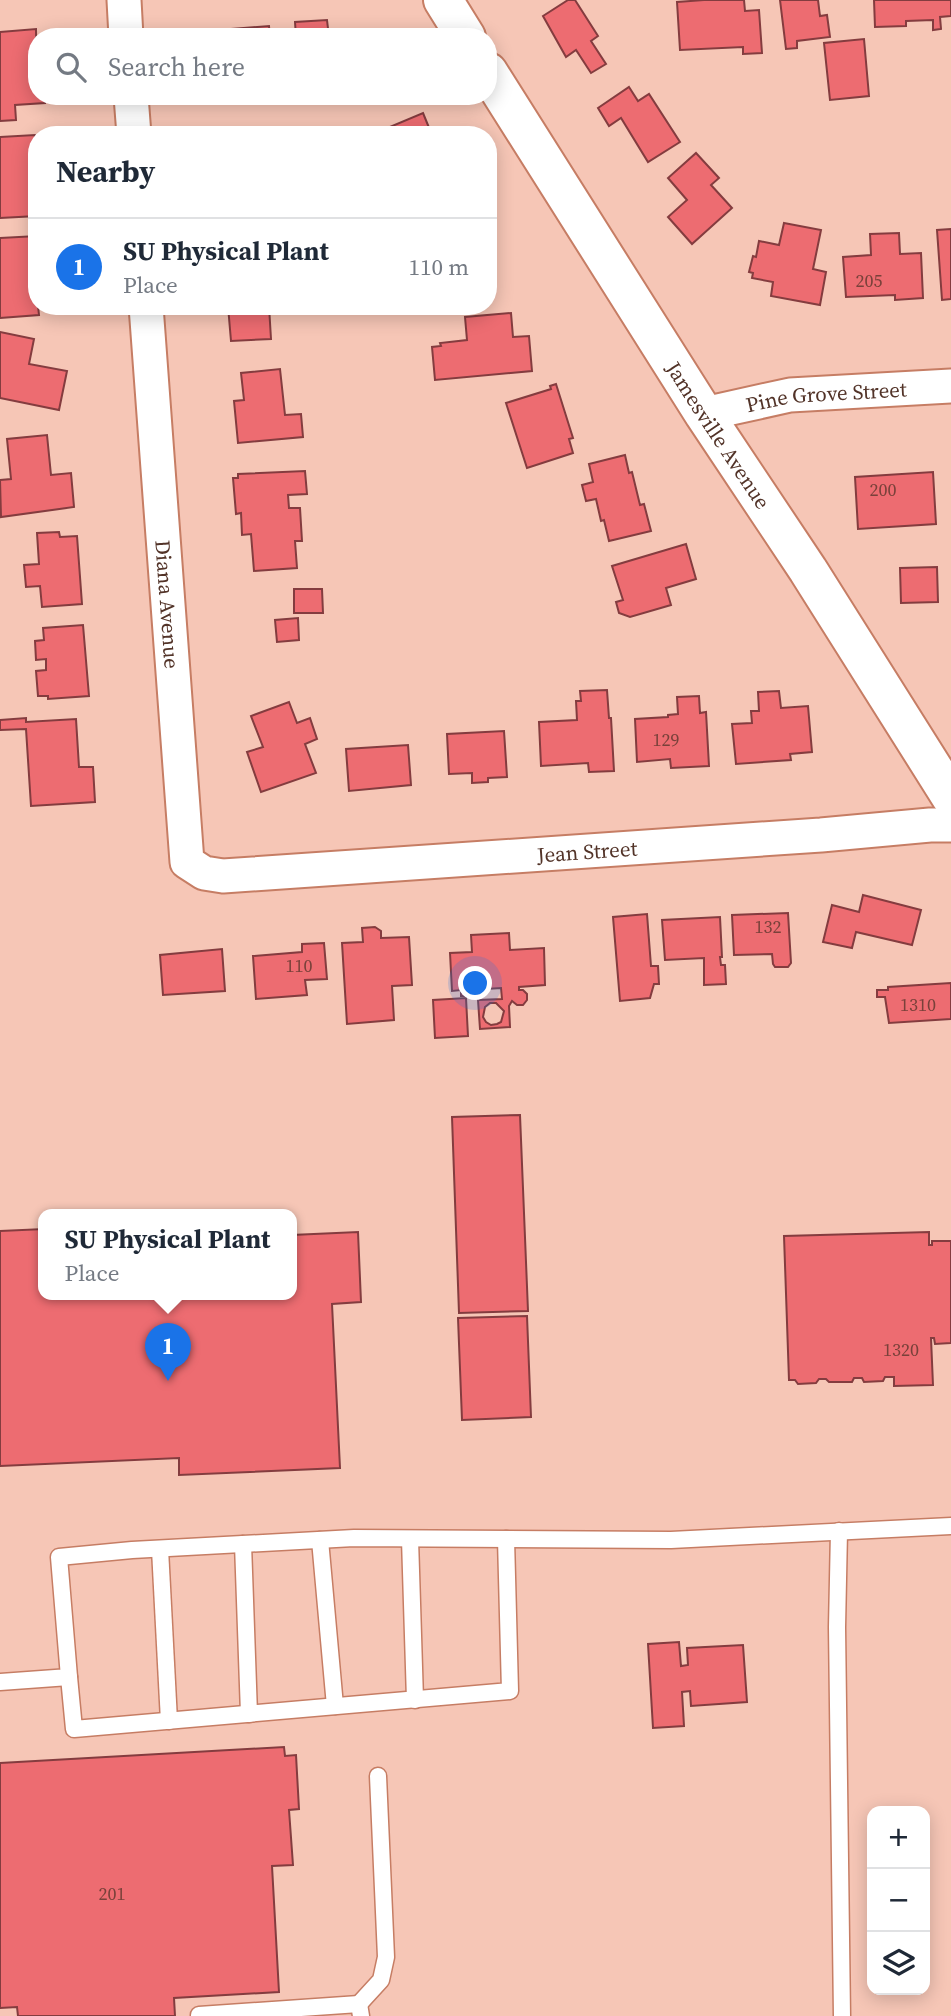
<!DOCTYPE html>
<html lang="en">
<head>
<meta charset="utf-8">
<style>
	:root { --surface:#fff; --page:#f6f6f7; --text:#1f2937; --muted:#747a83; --line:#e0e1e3; --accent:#1a73e8 }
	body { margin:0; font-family:"Source Serif 4",serif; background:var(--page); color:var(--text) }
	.controls { position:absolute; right:21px; bottom:21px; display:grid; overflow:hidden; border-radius:14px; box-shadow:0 4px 18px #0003 }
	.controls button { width:63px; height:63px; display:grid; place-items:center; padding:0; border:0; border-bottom:2px solid var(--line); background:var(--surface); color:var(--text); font:35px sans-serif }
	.you { position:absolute; left:476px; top:984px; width:24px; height:24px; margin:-18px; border:5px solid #fff; border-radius:50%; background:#1a73e8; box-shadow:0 0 0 10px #1a73e833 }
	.badge { display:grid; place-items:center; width:46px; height:46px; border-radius:50%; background:var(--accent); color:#fff; font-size:23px; font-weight:700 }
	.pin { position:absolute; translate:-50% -58px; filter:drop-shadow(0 2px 4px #0008) }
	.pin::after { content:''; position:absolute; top:37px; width:24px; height:21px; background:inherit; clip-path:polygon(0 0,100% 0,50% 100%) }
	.popup { position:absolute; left:38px; top:1209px; width:259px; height:91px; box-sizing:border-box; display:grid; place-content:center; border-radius:14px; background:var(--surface); filter:drop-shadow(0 2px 5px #0005); font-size:23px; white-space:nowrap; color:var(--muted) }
	.popup b { font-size:26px; color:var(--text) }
	.popup::after { content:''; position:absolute; left:50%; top:100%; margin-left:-14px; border:14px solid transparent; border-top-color:var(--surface) }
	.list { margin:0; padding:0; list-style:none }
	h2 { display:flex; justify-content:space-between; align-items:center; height:91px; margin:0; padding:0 28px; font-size:30px }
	h2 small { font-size:23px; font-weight:400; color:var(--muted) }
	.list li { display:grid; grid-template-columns:46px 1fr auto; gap:21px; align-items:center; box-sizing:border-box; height:98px; padding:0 28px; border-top:2px solid var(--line) }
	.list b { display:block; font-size:26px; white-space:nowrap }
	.list p { margin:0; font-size:23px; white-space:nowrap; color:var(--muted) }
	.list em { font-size:23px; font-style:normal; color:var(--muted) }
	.icon { flex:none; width:38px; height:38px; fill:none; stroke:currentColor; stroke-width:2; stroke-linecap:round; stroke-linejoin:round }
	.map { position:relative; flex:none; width:951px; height:2016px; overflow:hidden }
	.search { position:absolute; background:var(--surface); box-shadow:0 4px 18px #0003; left:28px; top:28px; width:469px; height:77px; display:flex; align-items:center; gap:18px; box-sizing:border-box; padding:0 24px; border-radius:28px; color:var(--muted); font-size:26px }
	.panel { position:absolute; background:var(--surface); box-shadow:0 4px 18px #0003; left:28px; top:126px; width:469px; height:189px; border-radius:28px }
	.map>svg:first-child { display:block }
</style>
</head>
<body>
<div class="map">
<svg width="951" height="2016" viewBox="0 0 951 2016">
	<rect width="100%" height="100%" fill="#f6c6b6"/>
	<g fill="#ed6c71" stroke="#843c3f" stroke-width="2" fill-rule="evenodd">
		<polygon points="568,0 575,0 598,36 591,41 606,64 591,73 576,50 566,57 543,16"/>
		<polygon points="704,0 744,0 745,11 759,10 762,53 743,54 743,47 680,50 677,2"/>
		<polygon points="780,0 818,0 820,16 827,15 830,37 797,41 797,48 786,49"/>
		<polygon points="874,0 951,0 951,16 940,17 941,29 933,30 933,20 906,21 906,26 875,27"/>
		<polygon points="327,20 329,37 296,37 295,22"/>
		<polygon points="269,26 270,37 233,37 232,29"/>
		<polygon points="36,29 37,96 45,96 45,103 15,105 16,120 0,121 0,32"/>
		<polygon points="864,39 869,96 830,100 824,43"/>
		<polygon points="629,87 638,101 649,94 680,142 648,162 621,118 609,126 598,108"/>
		<polygon points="423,113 432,135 388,135 385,129"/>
		<polygon points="35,135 37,216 0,218 0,137"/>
		<polygon points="696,153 719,178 711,185 732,208 692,244 668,217 687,200 668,178"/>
		<polygon points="784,223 821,230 813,269 826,272 820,305 771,296 773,282 752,278 753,273 749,272 753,256 756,257 759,241 779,245"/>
		<polygon points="951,229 951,299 942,300 937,230"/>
		<polygon points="899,233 900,254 921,253 923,298 895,300 895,295 846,297 843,257 871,255 870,234"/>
		<polygon points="37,236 37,306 38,306 39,315 0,318 0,238"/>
		<polygon points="228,306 269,306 271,339 231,341"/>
		<polygon points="511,313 513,337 529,336 532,371 435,380 432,347 441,346 440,343 467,340 465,317"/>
		<polygon points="0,332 34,339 29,364 67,371 59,410 0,398"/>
		<polygon points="280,369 285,415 301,414 303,437 238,443 234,401 244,400 241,373"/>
		<polygon points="556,384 573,438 569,439 573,453 527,468 506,403 551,389 550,386"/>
		<polygon points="47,435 51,475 71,473 74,507 1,517 0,480 11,479 7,439"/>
		<polygon points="625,455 629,473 632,472 640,505 644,504 651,531 609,541 604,520 601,521 596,499 586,501 582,485 593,482 589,464"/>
		<polygon points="305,471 307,494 288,495 289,508 300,508 302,541 295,541 297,568 254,571 251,534 242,535 241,513 236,514 233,478 238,478 238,474"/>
		<polygon points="933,472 936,524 858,529 855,477"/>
		<polygon points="59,532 60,537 77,536 82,604 42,607 40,586 26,587 24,565 39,564 37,533"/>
		<polygon points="686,544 696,579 666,588 671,605 630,617 619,613 616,602 623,600 612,566"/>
		<polygon points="937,567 938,602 901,603 900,568"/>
		<polygon points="294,589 322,589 323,613 294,613"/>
		<polygon points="298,618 299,640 277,642 275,620"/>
		<polygon points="83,625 89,696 48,699 48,696 38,696 36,671 46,670 46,659 36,660 35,641 44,640 43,628"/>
		<polygon points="607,690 609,718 611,718 614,771 589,772 588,763 541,766 539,722 577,720 576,701 581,701 580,691"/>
		<polygon points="779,691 781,708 808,706 812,752 790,754 791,760 736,764 732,724 752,723 751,711 759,711 758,692"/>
		<polygon points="699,696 700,713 706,712 709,766 671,768 670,759 637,762 635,719 668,717 668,715 678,714 677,697"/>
		<polygon points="289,702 297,723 310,718 317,739 305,744 316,773 261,792 247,752 263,747 251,716"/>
		<polygon points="26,718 26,722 76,719 79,767 93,767 95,802 31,806 26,729 0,730 0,720"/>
		<polygon points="504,731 507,777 488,778 488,782 472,783 472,773 449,774 447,734"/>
		<polygon points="408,745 411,785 349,791 346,749"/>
		<polygon points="863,895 921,910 912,945 856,932 852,948 823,942 832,905 859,912"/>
		<polygon points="788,913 791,963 788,967 775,967 773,964 772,954 734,955 732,915"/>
		<polygon points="647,914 651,966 658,966 659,984 654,984 650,998 620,1001 613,917"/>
		<polygon points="720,917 722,957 720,957 721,965 725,965 726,984 704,985 704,958 665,960 662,920"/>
		<polygon points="375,927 381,931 381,938 409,937 412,985 392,986 394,1020 347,1024 342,943 363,942 362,928"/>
		<path d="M509 933 510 950 544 948 545 985 519 987V990H523L527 994V1000L523 1005H517L512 1001 509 1006 510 1027 480 1029 478 1000 502 999 501 988 470 990V996H461V990L452 991 450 953 472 952 471 935ZM490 1003H496L504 1011 501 1022 497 1024 491 1025 486 1022 483 1017 485 1007Z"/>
		<polygon points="324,943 327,979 305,980 307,995 256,999 253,956 302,952 302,944"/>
		<polygon points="222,949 225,991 163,995 160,955"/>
		<polygon points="951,983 951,1019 889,1023 885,997 877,997 877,990 888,990 888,987"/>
		<polygon points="466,998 468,1036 435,1038 433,1000"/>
		<polygon points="520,1115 528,1311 459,1313 452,1117"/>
		<polygon points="44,1229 44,1295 292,1295 292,1235 358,1232 361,1302 332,1304 340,1468 179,1475 179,1458 0,1466 0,1231"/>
		<polygon points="929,1232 929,1245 932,1245 932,1241 951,1241 951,1343 935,1344 934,1338 931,1338 933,1385 894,1386 894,1377 885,1377 883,1381 864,1382 862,1378 854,1378 852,1382 829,1382 826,1379 819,1379 816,1383 798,1384 795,1380 789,1380 784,1236"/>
		<polygon points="527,1316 531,1417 462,1420 458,1318"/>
		<polygon points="679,1642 681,1666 688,1665 687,1648 743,1645 747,1702 691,1706 690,1691 682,1692 684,1726 653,1728 648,1644"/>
		<polygon points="284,1747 285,1756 296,1755 299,1809 289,1810 293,1865 272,1866 279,1992 174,1998 175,2016 18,2016 17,2007 0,2008 0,1763"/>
	</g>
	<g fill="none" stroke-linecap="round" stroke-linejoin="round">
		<g stroke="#c67d64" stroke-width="19">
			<g id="service">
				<polyline points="839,1531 837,1627 842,2016"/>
				<polyline points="410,1539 415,1700"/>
				<polyline points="320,1540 335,1706"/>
				<polyline points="243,1544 249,1714"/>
				<polyline points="160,1549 169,1721"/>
				<polyline points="69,1677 74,1729 510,1691 506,1539"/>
				<polyline points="0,1682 69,1677 59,1557 132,1550 354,1538 671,1540 951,1526"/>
				<polyline points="359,2004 381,1980 386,1957 378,1776"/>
				<polyline points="199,2015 359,2004 361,2016"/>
			</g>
		</g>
		<g stroke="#c67d64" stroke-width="37">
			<g id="minor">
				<polyline points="124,0 126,37"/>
				<polyline points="131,96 134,135"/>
				<path id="s1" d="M146 306 187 862 204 873 223 876 821 835 930 825H951"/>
				<path id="s2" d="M704 414 790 395 951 386"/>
			</g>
		</g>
		<g stroke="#c67d64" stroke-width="42">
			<g id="tertiary">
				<polyline points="443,0 466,37"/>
				<path id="s3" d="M488 72 704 414 808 570 951 797"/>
			</g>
		</g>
		<use href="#service" stroke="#fff" stroke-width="16"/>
		<use href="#minor" stroke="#fff" stroke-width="33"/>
		<use href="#tertiary" stroke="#fff" stroke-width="38"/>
	</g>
	<g text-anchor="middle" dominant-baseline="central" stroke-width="5" stroke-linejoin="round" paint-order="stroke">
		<g font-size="18" fill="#79413a">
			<text x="869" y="280">205</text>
			<text x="883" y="489">200</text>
			<text x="666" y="739">129</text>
			<text x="768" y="926">132</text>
			<text x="299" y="965">110</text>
			<text x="918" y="1004">1310</text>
			<text x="901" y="1349">1320</text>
			<text x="112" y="1893">201</text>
		</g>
		<g font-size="21" fill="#523328" stroke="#f6c6b6">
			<text stroke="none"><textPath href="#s2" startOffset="124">Pine Grove Street</textPath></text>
			<text stroke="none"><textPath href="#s3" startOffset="430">Jamesville Avenue</textPath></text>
			<text stroke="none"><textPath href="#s1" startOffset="299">Diana Avenue</textPath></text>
			<text stroke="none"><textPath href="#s1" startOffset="962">Jean Street</textPath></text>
		</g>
	</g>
</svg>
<div class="controls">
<button>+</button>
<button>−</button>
<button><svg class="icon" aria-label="layers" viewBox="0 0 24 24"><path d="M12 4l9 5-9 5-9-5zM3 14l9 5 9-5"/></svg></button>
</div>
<div class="you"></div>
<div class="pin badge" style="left:168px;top:1381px">1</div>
<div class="popup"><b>SU Physical Plant</b>Place</div>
<div class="search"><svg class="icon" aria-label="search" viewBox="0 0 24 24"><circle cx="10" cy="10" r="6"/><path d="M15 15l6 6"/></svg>Search here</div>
<section class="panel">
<h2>Nearby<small></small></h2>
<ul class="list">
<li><span class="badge">1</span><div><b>SU Physical Plant</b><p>Place</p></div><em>110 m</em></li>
</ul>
</section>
</div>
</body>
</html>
